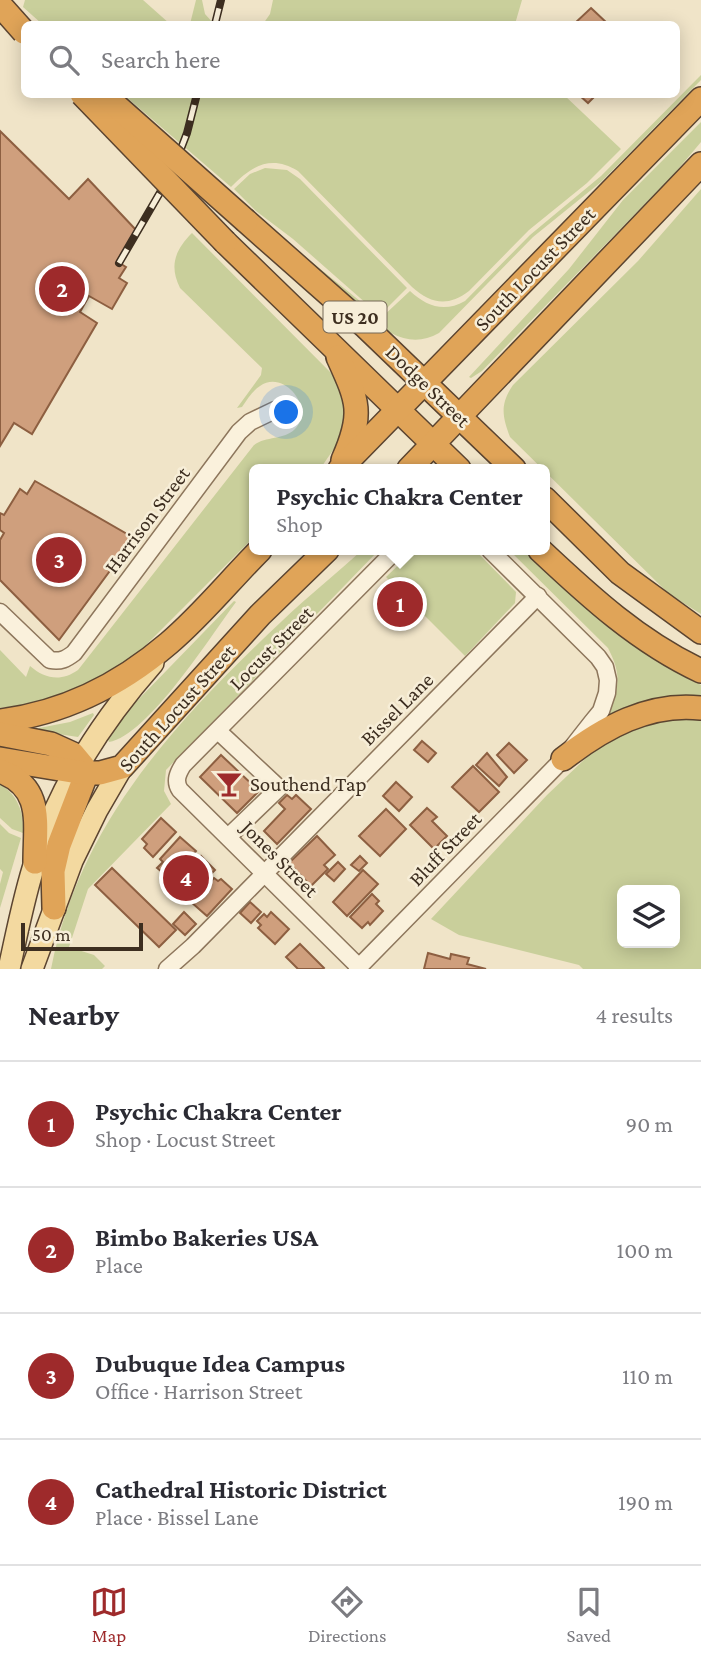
<!DOCTYPE html>
<html lang="en">
<head>
<meta charset="utf-8">
<style>
	:root { --surface:#fff; --page:#f2f2f3; --text:#2b2b33; --muted:#7c7c81; --line:#e1e1e2; --accent:#9e2a2b }
	body { margin:0; font-family:"Crimson Pro",serif; background:var(--page); color:var(--text) }
	.controls { position:absolute; right:21px; bottom:21px; display:grid; overflow:hidden; border-radius:10px; box-shadow:0 4px 18px #0003 }
	.controls button { width:63px; height:63px; display:grid; place-items:center; padding:0; border:0; border-bottom:2px solid var(--line); background:var(--surface); color:var(--text); font:35px sans-serif }
	.scale { position:absolute; left:21px; bottom:18px; width:122px; box-sizing:border-box; padding-left:7px; border:4px solid #3d2e20; border-top:0; font-size:19px; line-height:24px; white-space:nowrap; color:#3d2e20; -webkit-text-stroke:5px #f7eed8; paint-order:stroke }
	.you { position:absolute; left:287px; top:413px; width:24px; height:24px; margin:-18px; border:5px solid #fff; border-radius:50%; background:#1a73e8; box-shadow:0 0 0 10px #1a73e833 }
	.badge { display:grid; place-items:center; width:46px; height:46px; border-radius:50%; background:var(--accent); color:#fff; font-size:23px; font-weight:700 }
	.pin { position:absolute; translate:-50% -50%; border:4px solid #fff; box-shadow:0 2px 7px #0006 }
	.popup { position:absolute; left:249px; top:464px; width:301px; height:91px; box-sizing:border-box; display:grid; place-content:center; border-radius:10px; background:var(--surface); filter:drop-shadow(0 2px 5px #0005); font-size:23px; white-space:nowrap; color:var(--muted) }
	.popup b { font-size:26px; color:var(--text) }
	.popup::after { content:''; position:absolute; left:50%; top:100%; margin-left:-14px; border:14px solid transparent; border-top-color:var(--surface) }
	.list { margin:0; padding:0; list-style:none }
	h2 { display:flex; justify-content:space-between; align-items:center; height:91px; margin:0; padding:0 28px; font-size:30px }
	h2 small { font-size:23px; font-weight:400; color:var(--muted) }
	.list li { display:grid; grid-template-columns:46px 1fr auto; gap:21px; align-items:center; box-sizing:border-box; height:126px; padding:0 28px; border-top:2px solid var(--line) }
	.list b { display:block; font-size:26px; white-space:nowrap }
	.list p { margin:0; font-size:23px; white-space:nowrap; color:var(--muted) }
	.list em { font-size:23px; font-style:normal; color:var(--muted) }
	.icon { flex:none; width:38px; height:38px; fill:none; stroke:currentColor; stroke-width:2; stroke-linecap:round; stroke-linejoin:round }
	.map { position:relative; flex:none; width:701px; height:969px; overflow:hidden }
	.search { position:absolute; background:var(--surface); box-shadow:0 4px 18px #0003; left:21px; right:21px; top:21px; height:77px; display:flex; align-items:center; gap:18px; box-sizing:border-box; padding:0 24px; border-radius:10px; color:var(--muted); font-size:26px }
	.sheet { height:595px; background:var(--surface) }
	nav { display:flex; justify-content:space-around; align-items:center; box-sizing:border-box; height:98px; border-top:2px solid var(--line); background:var(--surface); font-size:19px; color:var(--muted) }
	nav a { display:grid; justify-items:center; gap:4px }
	nav .on { color:var(--accent) }
	.map>svg:first-child { display:block }
</style>
</head>
<body>
<div class="map">
<svg width="701" height="969" viewBox="0 0 701 969">
	<rect width="100%" height="100%" fill="#f0e4c8"/>
	<g fill="#c9cf9b" fill-rule="evenodd">
		<polygon points="25,0 143,0 170,24 42,24 23,7"/>
		<polygon points="196,0 202,0 205,14 214,24 190,24"/>
		<polygon points="273,0 522,0 515,24 263,24 270,14"/>
		<path d="M701 75V80L601 182 533 237 439 333C423 342 408 342 391 333L277 234 381 318 410 291C426 306 444 313 465 301L530 235 601 176Z"/>
		<path d="M124 95H564L621 149 587 183 529 230 469 291C448 307 431 304 412 287L298 171C271 154 251 166 231 187Z"/>
		<polygon points="701,122 701,142 674,174 482,371 471,378 469,377 569,269 623,200"/>
		<polygon points="265,168 287,170 300,179 407,288 383,312 379,314 376,312 293,239 256,211 234,189 250,174"/>
		<path d="M701 189V614L669 594 510 437C502 416 500 404 513 385L638 261Z"/>
		<path d="M192 233 340 382 349 413 338 443 320 469H255V536L137 654C96 685 50 702 0 708V650L26 677 30 666C45 679 61 682 78 670L254 445C266 436 284 440 295 429 315 408 284 369 260 386 252 391 247 400 242 407L237 408 261 375 262 368 180 288C169 266 175 250 192 233Z"/>
		<path d="M362 550H379L166 770 164 791 171 804 88 889 69 947 94 955 105 966 102 969H51C80 822 177 720 282 621 308 596 336 574 362 550Z"/>
		<polygon points="414,550 475,550 516,592 515,603 465,656 386,577"/>
		<path d="M509 550H525C543 567 561 586 580 602 617 634 659 660 701 685V699L612 716 609 715C619 686 622 675 608 648Z"/>
		<path d="M234 601 236 602C212 634 148 736 109 742L107 737 135 703Z"/>
		<polygon points="93,713 94,715 78,737 38,731 39,728 70,722"/>
		<path d="M701 718V969H583L579 965 459 935 431 919 547 795 606 739 657 719ZM622 890H675V943H622Z"/>
		<path d="M0 784C18 795 24 813 23 833L12 829 0 818Z"/>
		<polygon points="0,824 9,833 21,838 0,908 0,884 3,872 0,869"/>
	</g>
	<g fill="#cf9f7d" stroke="#8d5f41" stroke-width="2">
		<polygon points="591,8 608,24 574,24"/>
		<polygon points="578,94 597,94 588,103"/>
		<polygon points="0,131 69,199 88,179 136,230 118,262 126,267 119,278 127,283 112,309 89,296 80,312 97,323 32,434 14,423 0,446"/>
		<polygon points="35,481 134,538 59,640 0,580 0,540 4,533 0,530 0,513 4,515 20,489 27,494"/>
		<polygon points="392,584 420,611 407,624 379,597"/>
		<polygon points="422,741 436,753 428,762 414,750"/>
		<polygon points="509,743 527,760 514,773 497,755"/>
		<polygon points="487,753 507,777 499,786 476,765"/>
		<polygon points="221,755 259,791 237,813 200,777"/>
		<polygon points="473,766 499,792 479,812 452,787"/>
		<polygon points="396,782 412,797 399,811 383,796"/>
		<polygon points="287,795 292,799 296,795 311,809 277,844 264,831 285,809 279,803"/>
		<polygon points="427,808 437,817 432,821 447,836 434,849 410,825"/>
		<polygon points="386,809 406,829 380,856 359,836"/>
		<polygon points="161,818 176,832 153,857 144,848 147,844 142,839"/>
		<polygon points="317,836 335,855 324,865 328,869 311,886 289,863"/>
		<polygon points="180,837 196,851 177,871 174,869 167,876 157,868 163,862 160,859"/>
		<polygon points="201,856 215,870 188,897 184,893 179,898 172,891 176,887 173,884"/>
		<polygon points="360,856 367,863 359,871 351,865"/>
		<polygon points="338,862 345,869 334,881 326,874"/>
		<polygon points="112,868 176,930 159,947 95,885"/>
		<polygon points="363,870 378,884 347,916 333,902"/>
		<polygon points="214,878 218,881 221,879 232,889 207,916 191,902"/>
		<polygon points="372,894 379,901 376,904 383,911 370,925 368,922 362,928 350,917"/>
		<polygon points="250,902 261,912 251,923 240,913"/>
		<polygon points="184,912 196,924 185,935 173,924"/>
		<polygon points="271,912 289,929 275,944 258,928 261,925 257,921 264,914 267,917"/>
		<polygon points="300,944 324,968 323,969 298,969 286,957"/>
		<polygon points="428,953 450,959 451,954 469,958 467,964 486,969 424,969"/>
	</g>
	<g fill="none" stroke-linecap="round" stroke-linejoin="round">
		<g stroke="#8d765c" stroke-width="19">
			<g id="minor">
				<path d="M0 612 50 660C61 662 66 659 74 653L239 432 250 422 275 410"/>
				<polyline points="218,731 279,788 228,837"/>
				<path d="M359 967 180 790C174 781 178 773 183 765L396 550"/>
				<polyline points="167,969 193,946 538,596"/>
				<polyline points="357,969 563,759 592,722 601,711 607,693 608,680 605,667 598,657 490,550"/>
			</g>
		</g>
		<g stroke="#5b4430" stroke-width="24">
			<g id="major">
				<path d="M9 969C17 933 24 895 36 859 60 785 101 722 153 663"/>
				<polyline points="32,969 72,861 97,810 122,767"/>
			</g>
		</g>
		<g stroke="#5b4430" stroke-width="26">
			<g id="highway">
				<polyline points="246,221 366,327 514,469"/>
				<polyline points="225,242 459,469"/>
				<path d="M338 357C358 401 364 413 343 460"/>
				<polyline points="340,469 701,99"/>
				<polyline points="409,469 701,164"/>
				<polyline points="545,499 620,573 701,632"/>
				<path d="M540 550C590 597 639 642 701 671"/>
				<path d="M0 721C64 713 120 685 169 643 201 616 231 579 260 550"/>
				<polyline points="0,734 51,744 73,754 83,766 84,780 59,845 53,871 54,908"/>
				<polyline points="0,759 84,773 100,773 122,767 260,615 327,550"/>
				<path d="M563 759C603 728 649 702 701 708"/>
				<path d="M0 771C44 787 35 823 35 862"/>
			</g>
		</g>
		<use href="#minor" stroke="#faf1dc" stroke-width="16"/>
		<use href="#major" stroke="#f3d9a0" stroke-width="21"/>
		<use href="#highway" stroke="#e0a458" stroke-width="23"/>
		<g stroke="#3d2e20" stroke-width="8">
			<g id="rail">
				<polyline points="215,24 221,0"/>
				<polyline points="119,263 172,172 187,133 197,94"/>
			</g>
		</g>
		<use href="#rail" stroke="#f7eed8" stroke-width="5" stroke-dasharray="16" stroke-linecap="butt"/>
		<g stroke="#5b4430" stroke-width="26" stroke-linecap="butt">
			<g id="highway-bridge">
				<polyline points="0,5 24,32"/>
				<polyline points="82,94 225,242"/>
				<polyline points="103,94 246,221"/>
			</g>
		</g>
		<use href="#highway-bridge" stroke="#e0a458" stroke-width="23"/>
	</g>
	<defs>
		<g id="bar-bare" transform="scale(2.1)"><path d="M-6-5H6L.8 .8V4.5H3.5V6h-7V4.5H-.8V.8Z" fill="#9e2a2b" stroke="#f7eed8" stroke-width="2.5" paint-order="stroke"/></g>
	</defs>
	<g fill-rule="evenodd">
		<use href="#bar-bare" x="229" y="784"/>
	</g>
	<g text-anchor="middle" dominant-baseline="central" stroke-width="5" stroke-linejoin="round" paint-order="stroke">
		<rect fill="#f7eed8" stroke="#756857" stroke-width="2" x="323.5" y="301.5" width="63" height="31" rx="5"/>
		<g font-size="19" font-weight="bold" fill="#3d2e20">
			<text x="355" y="317">US 20</text>
		</g>
		<g font-size="21" fill="#3d2e20" stroke="#f7eed8">
			<text transform="translate(535 269) rotate(-46)">South Locust Street</text>
			<text transform="translate(428 386) rotate(44)">Dodge Street</text>
			<text transform="translate(147 520) rotate(-53)">Harrison Street</text>
			<text transform="translate(271 648) rotate(-45)">Locust Street</text>
			<text transform="translate(177 708) rotate(-48)">South Locust Street</text>
			<text transform="translate(397 709) rotate(-45)">Bissel Lane</text>
			<text transform="translate(445 849) rotate(-46)">Bluff Street</text>
			<text transform="translate(280 859) rotate(45)">Jones Street</text>
		</g>
		<g font-size="21" fill="#3d2e20" stroke="#f7eed8" text-anchor="start">
			<text x="250" y="784">Southend Tap</text>
		</g>
	</g>
</svg>
<div class="controls">
<button><svg class="icon" aria-label="layers" viewBox="0 0 24 24"><path d="M12 4l9 5-9 5-9-5zM3 14l9 5 9-5"/></svg></button>
</div>
<div class="scale">50 m</div>
<div class="you"></div>
<div class="pin badge" style="left:400px;top:604px">1</div>
<div class="popup"><b>Psychic Chakra Center</b>Shop</div>
<div class="pin badge" style="left:62px;top:289px">2</div>
<div class="pin badge" style="left:59px;top:560px">3</div>
<div class="pin badge" style="left:186px;top:878px">4</div>
<div class="search"><svg class="icon" aria-label="search" viewBox="0 0 24 24"><circle cx="10" cy="10" r="6"/><path d="M15 15l6 6"/></svg>Search here</div>
</div>
<section class="sheet">
<h2>Nearby<small>4 results</small></h2>
<ul class="list">
<li><span class="badge">1</span><div><b>Psychic Chakra Center</b><p>Shop · Locust Street</p></div><em>90 m</em></li>
<li><span class="badge">2</span><div><b>Bimbo Bakeries USA</b><p>Place</p></div><em>100 m</em></li>
<li><span class="badge">3</span><div><b>Dubuque Idea Campus</b><p>Office · Harrison Street</p></div><em>110 m</em></li>
<li><span class="badge">4</span><div><b>Cathedral Historic District</b><p>Place · Bissel Lane</p></div><em>190 m</em></li>
</ul>
</section>
<nav>
<a class="on"><svg class="icon" aria-label="map" viewBox="0 0 24 24"><path d="M3 6l6-2 6 2 6-2v14l-6 2-6-2-6 2zM9 4v14M15 6v14"/></svg>Map</a>
<a><svg class="icon" aria-label="directions" viewBox="0 0 24 24"><path d="M12 3l9 9-9 9-9-9zM9 14v-3h6M13 9l2 2-2 2"/></svg>Directions</a>
<a><svg class="icon" aria-label="saved" viewBox="0 0 24 24"><path d="M7 4h10v16l-5-4-5 4z"/></svg>Saved</a>
</nav>
</body>
</html>
